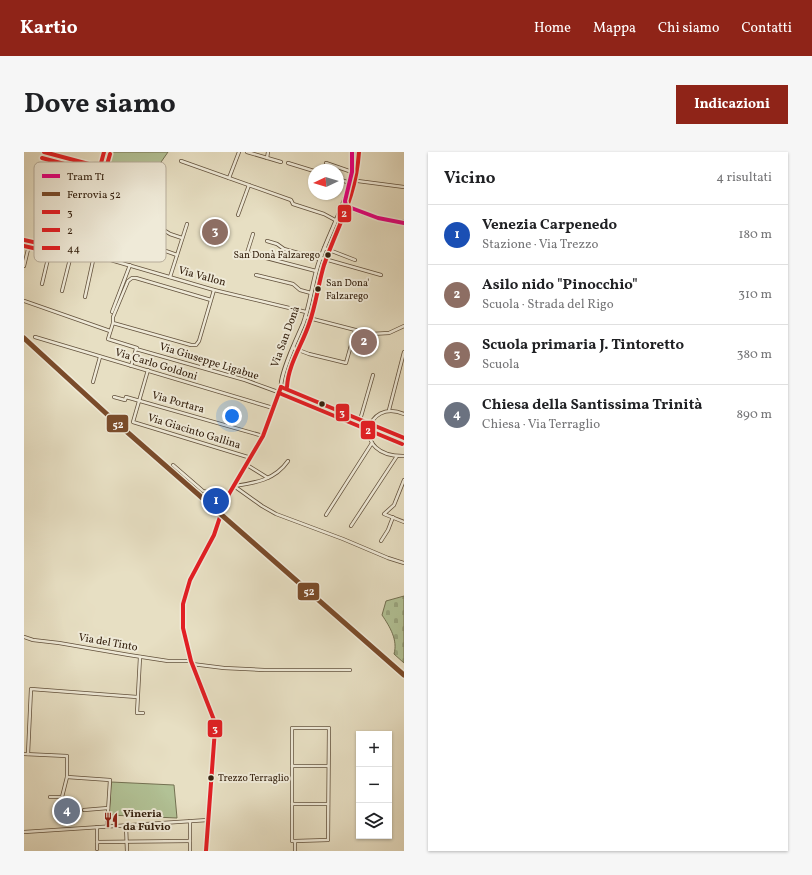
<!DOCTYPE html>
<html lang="it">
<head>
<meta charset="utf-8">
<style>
	:root { --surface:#fff; --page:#f6f6f6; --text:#202124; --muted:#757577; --line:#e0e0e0; --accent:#8f2418 }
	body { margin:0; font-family:Vollkorn,serif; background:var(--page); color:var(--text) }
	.controls { position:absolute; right:12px; bottom:12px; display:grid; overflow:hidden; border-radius:0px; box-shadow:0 1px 3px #0004 }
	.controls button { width:36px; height:36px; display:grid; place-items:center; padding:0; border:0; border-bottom:1px solid var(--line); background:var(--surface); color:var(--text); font:20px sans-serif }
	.compass { position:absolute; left:284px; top:12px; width:36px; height:36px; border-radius:50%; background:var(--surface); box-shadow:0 1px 3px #0004; rotate:266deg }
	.you { position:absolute; left:208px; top:264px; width:14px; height:14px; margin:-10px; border:3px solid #fff; border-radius:50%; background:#1a73e8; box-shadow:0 0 0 6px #1a73e833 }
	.badge { display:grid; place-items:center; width:26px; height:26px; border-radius:50%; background:var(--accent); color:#fff; font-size:13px; font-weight:700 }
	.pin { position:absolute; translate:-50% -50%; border:2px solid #fff; box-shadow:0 1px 4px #0006 }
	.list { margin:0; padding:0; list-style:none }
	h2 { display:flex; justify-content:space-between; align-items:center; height:52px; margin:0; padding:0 16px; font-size:17px }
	h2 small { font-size:13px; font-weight:400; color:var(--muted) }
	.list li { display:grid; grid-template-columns:26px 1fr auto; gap:12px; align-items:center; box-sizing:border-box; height:60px; padding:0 16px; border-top:1px solid var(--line) }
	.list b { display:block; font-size:15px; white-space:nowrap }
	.list p { margin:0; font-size:13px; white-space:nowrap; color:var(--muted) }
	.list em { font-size:13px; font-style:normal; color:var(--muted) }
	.icon { flex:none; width:22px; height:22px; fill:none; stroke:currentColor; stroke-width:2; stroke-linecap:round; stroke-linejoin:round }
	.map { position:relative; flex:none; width:380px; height:699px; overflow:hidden; border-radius:0px }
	header { display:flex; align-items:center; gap:24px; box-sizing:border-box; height:56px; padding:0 20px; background:var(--accent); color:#fff }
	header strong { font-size:19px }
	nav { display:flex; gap:22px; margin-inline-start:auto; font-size:14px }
	.intro { display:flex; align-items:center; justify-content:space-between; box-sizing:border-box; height:96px; padding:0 24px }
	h1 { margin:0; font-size:28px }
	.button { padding:10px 18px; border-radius:0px; background:var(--accent); color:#fff; font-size:14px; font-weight:700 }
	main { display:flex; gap:24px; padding:0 24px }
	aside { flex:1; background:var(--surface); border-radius:0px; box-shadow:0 1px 3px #0004 }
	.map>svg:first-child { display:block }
</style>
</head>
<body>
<header>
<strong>Kartio</strong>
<nav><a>Home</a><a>Mappa</a><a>Chi siamo</a><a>Contatti</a></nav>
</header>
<div class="intro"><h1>Dove siamo</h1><a class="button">Indicazioni</a></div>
<main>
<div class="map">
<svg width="380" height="699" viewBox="0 0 380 699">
	<defs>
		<pattern id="cemetery-stones" width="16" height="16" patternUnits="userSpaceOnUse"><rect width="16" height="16" fill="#b2c296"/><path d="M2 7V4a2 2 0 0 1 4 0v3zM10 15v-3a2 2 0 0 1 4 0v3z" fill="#9aa680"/></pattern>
	</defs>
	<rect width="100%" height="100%" fill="#e7dfc3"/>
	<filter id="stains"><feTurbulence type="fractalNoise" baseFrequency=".005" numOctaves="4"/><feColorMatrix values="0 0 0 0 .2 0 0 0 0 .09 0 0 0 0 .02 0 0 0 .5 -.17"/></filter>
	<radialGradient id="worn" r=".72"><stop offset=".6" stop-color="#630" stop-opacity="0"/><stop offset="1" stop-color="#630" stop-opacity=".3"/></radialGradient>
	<path fill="url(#cemetery-stones)" stroke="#737152" d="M380 444V511L370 502C374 488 366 475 358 463L362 449Z"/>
	<g fill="#b2c296" stroke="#737152">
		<polygon points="82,0 144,0 135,13 125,40 75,26"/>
		<polygon points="87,630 150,633 153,666 85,663"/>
	</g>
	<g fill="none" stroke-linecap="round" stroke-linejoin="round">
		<g stroke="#61503b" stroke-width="4">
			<g id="minor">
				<polyline points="20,0 76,15"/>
				<polyline points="223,0 257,10"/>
				<polyline points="243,6 244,0"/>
				<polyline points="157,9 267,48 269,52 300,62 313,69"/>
				<polyline points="264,11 290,19"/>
				<polyline points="302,11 328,20"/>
				<polyline points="205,26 215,0"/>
				<polyline points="314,27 326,31"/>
				<polyline points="326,28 380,35"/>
				<polyline points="68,44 97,51 104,51"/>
				<polyline points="214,63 225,33"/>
				<polyline points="135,75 146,82 158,86"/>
				<polyline points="229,82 223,101 292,119"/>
				<polyline points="0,88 73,104 190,138 282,160"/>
				<polyline points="243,89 253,92 260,97 296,107"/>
				<polyline points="133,96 153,103"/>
				<polyline points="300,96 331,108"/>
				<polyline points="53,100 80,0"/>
				<polyline points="297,106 357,123"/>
				<polyline points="87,108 94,87 104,90 126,40"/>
				<polyline points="0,114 6,89"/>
				<polyline points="232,123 269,132 276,138 287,141"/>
				<polyline points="146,125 163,72"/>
				<polyline points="18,132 27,94"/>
				<polyline points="38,139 48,99"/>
				<polyline points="61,145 70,104"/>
				<polyline points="187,148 112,126 108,126 104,129 89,165 89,171 167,193 172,193 175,189 190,138"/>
				<polyline points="0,149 86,179"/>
				<polyline points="88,160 106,113"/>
				<polyline points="281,165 347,182 365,181 380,174"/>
				<polyline points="89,171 84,187 113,196 112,197 221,228 254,240"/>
				<polyline points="11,185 249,256"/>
				<polyline points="269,196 285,202 322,211 331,179"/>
				<polyline points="107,214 112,197"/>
				<polyline points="124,218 109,270 227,306"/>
				<polyline points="69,230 76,205"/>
				<polyline points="90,245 101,248 102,245 239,284"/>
				<polyline points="365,258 380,200"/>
				<path d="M380 262C342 245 326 305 380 304"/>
				<polyline points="336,268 349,223"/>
				<polyline points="149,313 179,339 203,346"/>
				<polyline points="223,313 244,326"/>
				<polyline points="380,328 370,353 360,362 380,370"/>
				<polyline points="210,334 238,354 252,362 319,387 364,406 380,411"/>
				<path d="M210 334C231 331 251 328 264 309"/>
				<polyline points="302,363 348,291"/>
				<polyline points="327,374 373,304"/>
				<polyline points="357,389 364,378 369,365"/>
				<polyline points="0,485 9,488 35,491 105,503 144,509 167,509"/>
				<polyline points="116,505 113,561 119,561"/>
				<polyline points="168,512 200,516 240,518 326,518"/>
				<polyline points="0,602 43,604 43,625 86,628 83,675"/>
				<polyline points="4,602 7,537 113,545"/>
				<polyline points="268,614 304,614"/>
				<polyline points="26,645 38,645 43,625"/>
				<polyline points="268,652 304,652"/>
				<polyline points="60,658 84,656"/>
				<polyline points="102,674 103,699"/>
				<polyline points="73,675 73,697"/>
				<polyline points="0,680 184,668"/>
				<polyline points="73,690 166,689"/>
				<polyline points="166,699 166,669"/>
				<polyline points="182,699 191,577 190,568 167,509 159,476 158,464 159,452 166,428 190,383 202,347 239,284 257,235"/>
				<polyline points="271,699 271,689 268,689 268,576 305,576 304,688 271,689"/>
			</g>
		</g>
		<g stroke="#61503b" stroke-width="4.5">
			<g id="tertiary">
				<path d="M329 0C329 44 307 73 294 113 288 132 286 153 279 172 273 186 256 221 257 235L380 286"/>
				<path d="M320 52C333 62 364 69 380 70"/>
			</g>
		</g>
		<use href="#minor" stroke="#efead8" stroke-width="2.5"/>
		<use href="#tertiary" stroke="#efead8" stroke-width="3"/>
		<g stroke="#efead8" stroke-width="7">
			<g id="bus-1">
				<polyline points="257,235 380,286"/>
				<polyline points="182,699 191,577 190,568 167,509 159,476 159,452 166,428 190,383 202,347 239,284 257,235"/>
			</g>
		</g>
		<g stroke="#efead8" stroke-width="7">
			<g id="bus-2">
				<polyline points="18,6 74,21"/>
				<polyline points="0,94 52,106 57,104 86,2"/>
				<path d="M263 235C264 213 278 193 285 172 292 153 294 133 300 113 314 73 332 45 335 0"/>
				<polyline points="255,241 378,292"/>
			</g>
		</g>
		<g stroke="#efead8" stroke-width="7">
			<g id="bus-3">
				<polyline points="20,0 76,15"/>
				<polyline points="0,88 53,100 80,0"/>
			</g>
		</g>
		<use href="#bus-1" stroke="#e31e24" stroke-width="4"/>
		<use href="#bus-2" stroke="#e31e24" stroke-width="4"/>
		<use href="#bus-3" stroke="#e31e24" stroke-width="4"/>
		<g stroke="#efead8" stroke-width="8">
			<polyline id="rail-1" points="0,186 86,265 380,523"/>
		</g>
		<use href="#rail-1" stroke="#7a4b2a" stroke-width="5"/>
		<g stroke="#efead8" stroke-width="7">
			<polyline id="tram-1" points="328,0 328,20 321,49 322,54 354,66 380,71"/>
		</g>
		<use href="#tram-1" stroke="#e5007d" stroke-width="4"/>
	</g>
	<defs>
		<g id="restaurant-bare" transform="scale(1.2)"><path d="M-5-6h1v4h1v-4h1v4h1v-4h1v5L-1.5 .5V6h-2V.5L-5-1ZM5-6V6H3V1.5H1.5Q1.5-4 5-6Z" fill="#8f2418" stroke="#efead8" stroke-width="2.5" paint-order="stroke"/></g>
	</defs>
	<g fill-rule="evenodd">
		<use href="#restaurant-bare" x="87" y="668"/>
	</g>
	<g fill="#34200e" stroke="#efead8" stroke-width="1.5">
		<circle cx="304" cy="103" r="3.5"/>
		<circle cx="294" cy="137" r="3.5"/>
		<circle cx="298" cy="252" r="3.5"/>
		<circle cx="187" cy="626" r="3.5"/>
	</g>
	<g text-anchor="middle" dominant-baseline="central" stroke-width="4" stroke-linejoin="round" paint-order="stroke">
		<g font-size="10" fill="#34200e" stroke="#efead8" text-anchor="start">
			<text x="296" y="103" text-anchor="end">San Donà Falzarego</text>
			<text x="302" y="131">San Dona'<tspan x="302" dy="13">Falzarego</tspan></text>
			<text x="194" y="626">Trezzo Terraglio</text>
		</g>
		<g font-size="11" fill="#34200e" stroke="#efead8">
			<text transform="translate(178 125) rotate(15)">Via Vallon</text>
			<text transform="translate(262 185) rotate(-70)">Via San Donà</text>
			<text transform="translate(185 210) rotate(17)">Via Giuseppe Ligabue</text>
			<text transform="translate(132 213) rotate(17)">Via Carlo Goldoni</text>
			<text transform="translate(154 251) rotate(16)">Via Portara</text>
			<text transform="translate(170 280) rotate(17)">Via Giacinto Gallina</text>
			<text transform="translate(84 491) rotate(10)">Via del Tinto</text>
		</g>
		<g font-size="11" font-weight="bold" fill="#34200e" stroke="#efead8" text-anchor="start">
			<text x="99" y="662">Vineria<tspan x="99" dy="13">da Fulvio</tspan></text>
		</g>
	</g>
	<rect x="10" y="10" width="132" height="100" rx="6" fill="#efead8" stroke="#b7ad9b" stroke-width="1"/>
	<rect x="18" y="22" width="18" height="4" fill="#e5007d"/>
	<rect x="18" y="40" width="18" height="4" fill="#7a4b2a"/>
	<rect x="18" y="58" width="18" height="4" fill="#e31e24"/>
	<rect x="18" y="76" width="18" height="4" fill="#e31e24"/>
	<rect x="18" y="94" width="18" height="4" fill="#e31e24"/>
	<g font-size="11" fill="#34200e">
		<text x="43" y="28">Tram T1</text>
		<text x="43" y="46">Ferrovia 52</text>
		<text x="43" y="64">3</text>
		<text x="43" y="82">2</text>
		<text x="43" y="100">44</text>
	</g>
	<g stroke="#efead8" stroke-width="1.5">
		<rect x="313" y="52" width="15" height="19" rx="4" fill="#e31e24"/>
		<rect x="311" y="251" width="15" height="19" rx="4" fill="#e31e24"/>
		<rect x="82" y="262" width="23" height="19" rx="4" fill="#7a4b2a"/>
		<rect x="336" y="268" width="16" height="20" rx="4" fill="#e31e24"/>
		<rect x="273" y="430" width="23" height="19" rx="4" fill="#7a4b2a"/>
		<rect x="183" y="567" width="16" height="19" rx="4" fill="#e31e24"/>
	</g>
	<g font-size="11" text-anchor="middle" font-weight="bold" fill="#fff">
		<text x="320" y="65">2</text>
		<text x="318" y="264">3</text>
		<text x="94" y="276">52</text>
		<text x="344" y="282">2</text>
		<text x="285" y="443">52</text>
		<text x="191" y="580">3</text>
	</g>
	<rect width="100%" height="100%" filter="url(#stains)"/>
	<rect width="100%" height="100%" fill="url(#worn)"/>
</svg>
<div class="controls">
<button>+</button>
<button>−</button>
<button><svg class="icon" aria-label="layers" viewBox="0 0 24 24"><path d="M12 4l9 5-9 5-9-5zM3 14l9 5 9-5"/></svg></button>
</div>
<svg class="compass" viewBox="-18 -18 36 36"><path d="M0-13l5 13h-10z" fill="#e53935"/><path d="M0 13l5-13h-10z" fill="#757577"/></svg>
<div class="you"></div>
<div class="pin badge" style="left:192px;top:349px;background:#1a4fb4">1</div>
<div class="pin badge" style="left:340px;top:190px;background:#8d6e63">2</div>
<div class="pin badge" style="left:191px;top:80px;background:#8d6e63">3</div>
<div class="pin badge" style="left:43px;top:659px;background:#6b7280">4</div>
</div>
<aside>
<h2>Vicino<small>4 risultati</small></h2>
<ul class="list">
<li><span class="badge" style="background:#1a4fb4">1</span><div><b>Venezia Carpenedo</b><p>Stazione · Via Trezzo</p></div><em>180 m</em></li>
<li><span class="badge" style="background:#8d6e63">2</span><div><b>Asilo nido &quot;Pinocchio&quot;</b><p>Scuola · Strada del Rigo</p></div><em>310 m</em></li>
<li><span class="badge" style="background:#8d6e63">3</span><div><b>Scuola primaria J. Tintoretto</b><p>Scuola</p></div><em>380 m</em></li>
<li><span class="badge" style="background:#6b7280">4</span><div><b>Chiesa della Santissima Trinità</b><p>Chiesa · Via Terraglio</p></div><em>890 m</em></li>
</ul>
</aside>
</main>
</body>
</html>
